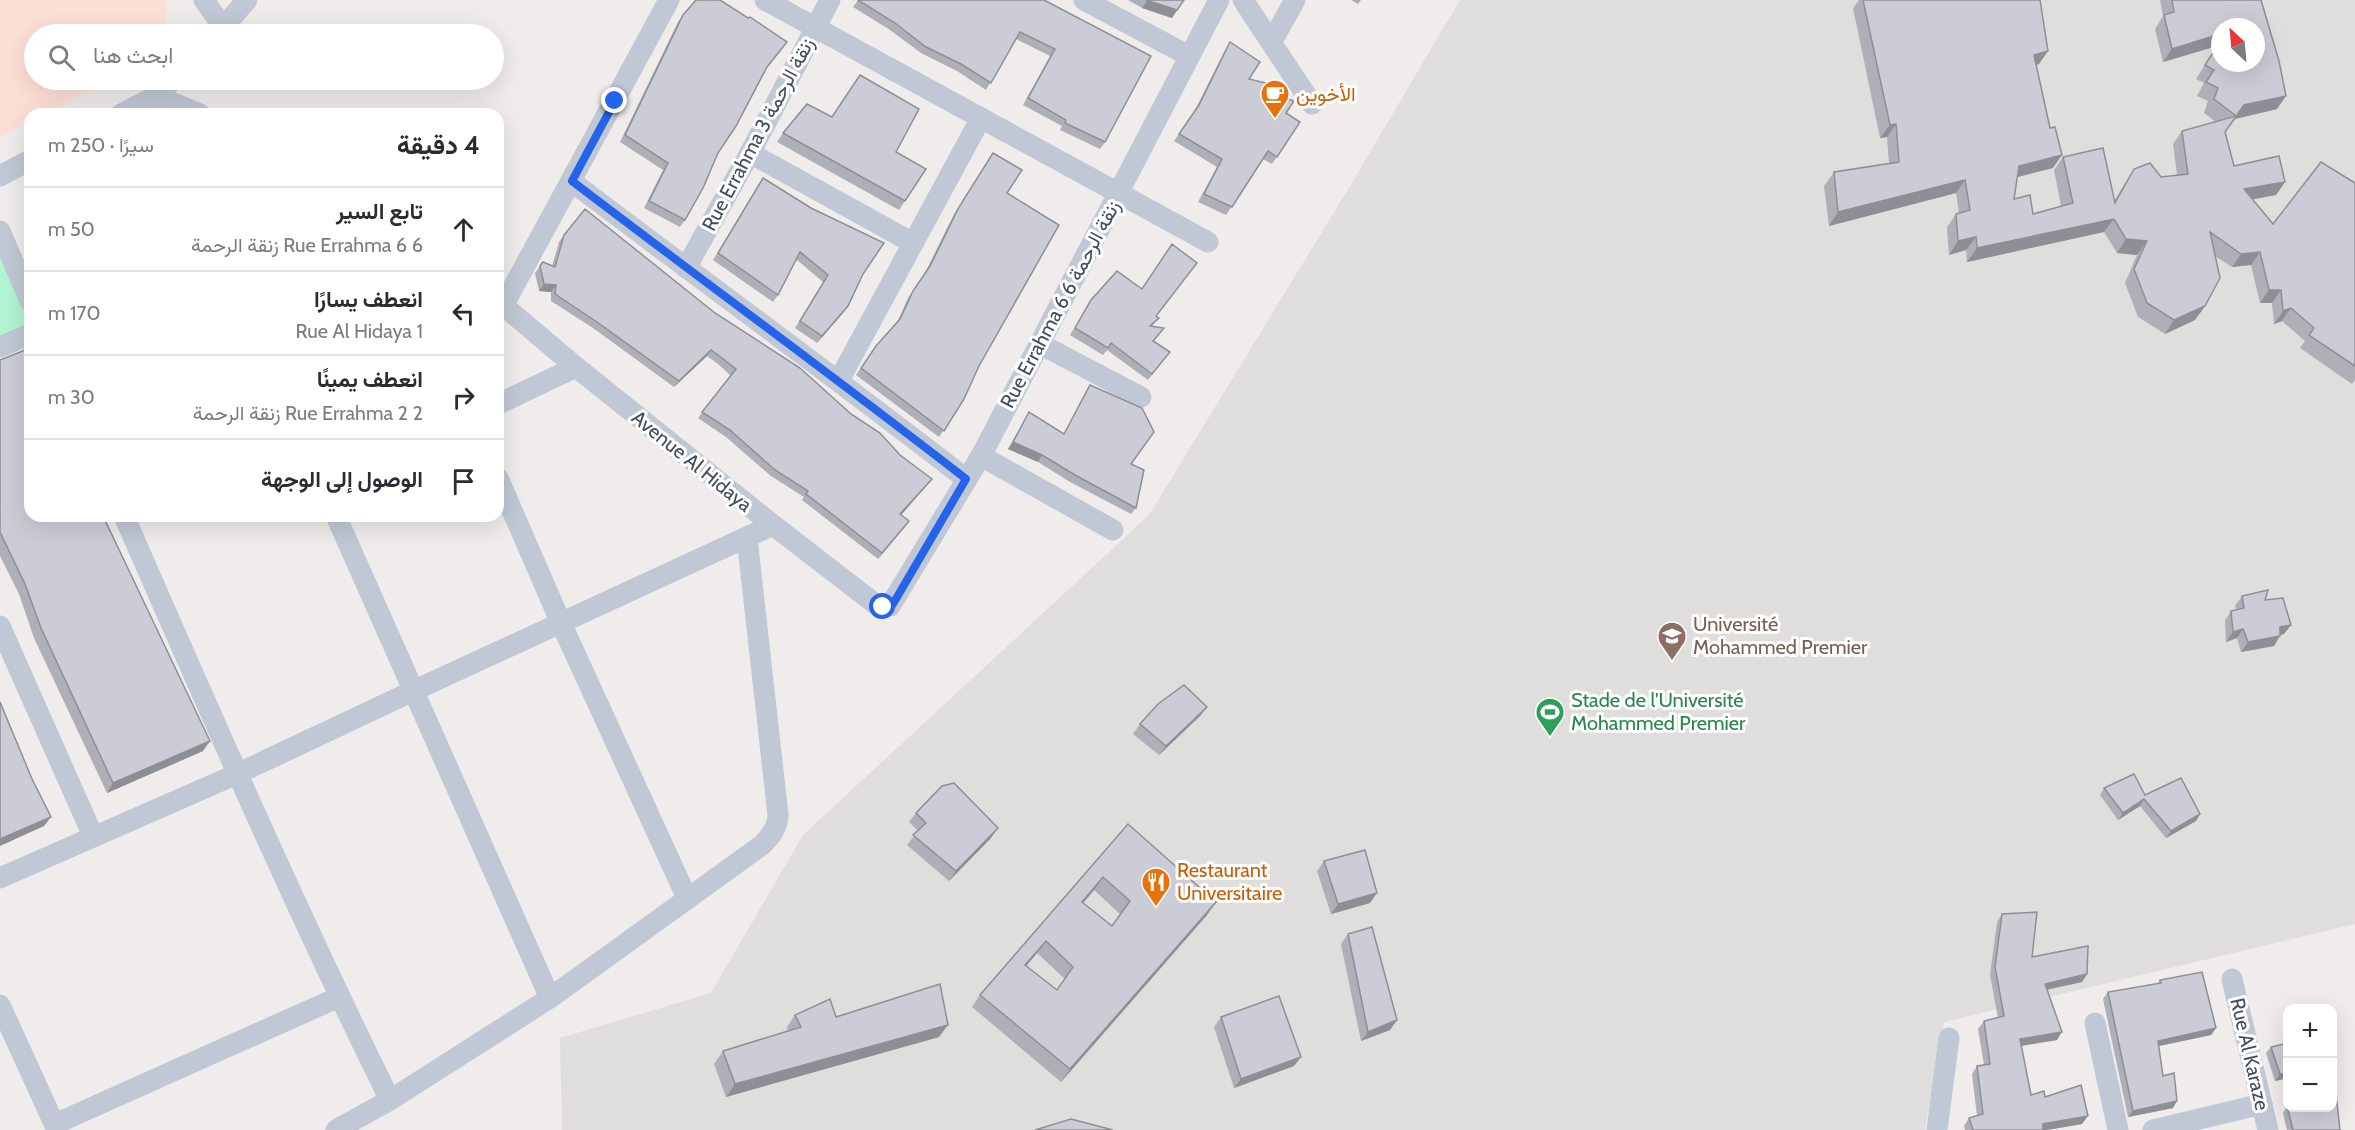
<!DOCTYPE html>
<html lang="ar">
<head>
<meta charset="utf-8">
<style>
	:root { --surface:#fff; --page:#f7f7f7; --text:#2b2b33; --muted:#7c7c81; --line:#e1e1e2 }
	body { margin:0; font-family:Cabin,Vazirmatn,sans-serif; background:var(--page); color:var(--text); direction:rtl }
	.controls { position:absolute; right:18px; bottom:18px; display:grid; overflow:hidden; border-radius:12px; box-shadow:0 6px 24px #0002 }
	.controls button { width:54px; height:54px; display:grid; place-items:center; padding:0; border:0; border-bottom:2px solid var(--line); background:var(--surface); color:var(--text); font:30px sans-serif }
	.compass { position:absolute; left:2211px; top:18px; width:54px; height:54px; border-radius:50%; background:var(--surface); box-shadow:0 6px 24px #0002; rotate:334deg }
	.stop { position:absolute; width:18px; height:18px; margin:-14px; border:4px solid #2563eb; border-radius:50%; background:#fff }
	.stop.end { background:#2563eb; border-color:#fff; box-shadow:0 2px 6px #0008 }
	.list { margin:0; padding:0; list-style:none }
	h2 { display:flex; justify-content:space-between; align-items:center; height:78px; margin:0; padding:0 24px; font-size:26px }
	h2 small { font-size:20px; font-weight:400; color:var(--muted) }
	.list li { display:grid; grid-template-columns:39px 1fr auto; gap:18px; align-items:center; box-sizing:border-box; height:84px; padding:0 24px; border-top:2px solid var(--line) }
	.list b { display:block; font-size:22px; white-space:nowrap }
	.list p { margin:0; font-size:20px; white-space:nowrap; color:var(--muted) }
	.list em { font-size:20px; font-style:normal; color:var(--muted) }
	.icon { flex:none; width:33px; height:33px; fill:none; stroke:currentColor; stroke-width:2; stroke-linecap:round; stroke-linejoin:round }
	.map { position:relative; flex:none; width:2355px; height:1130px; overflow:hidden; direction:ltr }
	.search { position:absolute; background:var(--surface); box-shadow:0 6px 24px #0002; left:24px; top:24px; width:480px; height:66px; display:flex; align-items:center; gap:15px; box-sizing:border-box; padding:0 21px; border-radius:33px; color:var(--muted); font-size:22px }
	.panel { position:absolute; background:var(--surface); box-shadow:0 6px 24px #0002; left:24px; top:108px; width:480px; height:414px; border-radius:18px; direction:rtl }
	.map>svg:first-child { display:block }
</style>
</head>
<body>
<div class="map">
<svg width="2355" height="1130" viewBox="0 0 2355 1130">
	<rect width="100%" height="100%" fill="#efeceb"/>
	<path fill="#e0dddd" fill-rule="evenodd" d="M1460 0H2355V924L1944 1022 1925 1130H562L560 1038 711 993 803 835 1149 515 1350 186ZM2220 27H2256V63H2220Z"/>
	<polygon fill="#fedfd6" points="0,0 165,0 167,9 163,34 34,34 34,80 109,80 43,114 30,114 30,121 0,137"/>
	<polygon fill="#b2f4d4" points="0,251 30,321 30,326 0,339"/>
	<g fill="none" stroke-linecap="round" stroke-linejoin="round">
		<g stroke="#c0c8d5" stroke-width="21">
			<polyline points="204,0 223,27"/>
			<polyline points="765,0 1208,242"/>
			<polyline points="1084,0 1189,56"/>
			<polyline points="1243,0 1312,104"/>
			<polyline points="217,34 247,0"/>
			<polyline points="1272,41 1295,0"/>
			<polyline points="156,96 200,114"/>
			<polyline points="121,114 156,96 173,80"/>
			<polyline points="750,153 913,243"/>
			<polyline points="0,176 30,160"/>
			<path d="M571 181C703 281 836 378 966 479"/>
			<polyline points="0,231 30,301"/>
			<polyline points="686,268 750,153 830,0"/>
			<polyline points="498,301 576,367 773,525 878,606 890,606 981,456 1219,0"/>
			<polyline points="503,306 669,0"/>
			<polyline points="1040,344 1141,397"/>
			<polyline points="0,347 30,334"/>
			<polyline points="839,380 981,118"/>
			<polyline points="498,404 576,367"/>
			<polyline points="981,456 1113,530"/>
			<polyline points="498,478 561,623 687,898"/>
			<path d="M124 516C210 712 295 908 390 1100"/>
			<polyline points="336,516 550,998"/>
			<polyline points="0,626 93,836"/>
			<polyline points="0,878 237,774 413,691 773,525"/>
			<polyline points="2232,979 2268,1130"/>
			<polyline points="0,1005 57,1130"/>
			<polyline points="2095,1023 2118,1130"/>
			<polyline points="55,1124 339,997"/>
			<path d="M336 1130 390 1100 550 998 762 845C771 836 778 827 778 815L747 538"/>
			<polyline points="1937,1130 1949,1038"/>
			<polyline points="2153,1130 2262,1104"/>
		</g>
	</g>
	<g fill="#afafb7" fill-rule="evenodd">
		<polygon points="858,0 1044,0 1105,142 1100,149 1060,130 1062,126 1023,105 1050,56 1016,39 986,90 957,71 921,53 890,30 853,7"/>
		<polygon points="1128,0 1184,0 1172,18 1142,8"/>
		<polygon points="1351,0 1361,0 1358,4"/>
		<path d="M1859 0H2040L2039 64 2036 65 2053 168 2017 177 2014 199 2033 214 2061 206 2054 170 2063 157 2114 201 2125 183 2134 169 2161 177 2177 175 2173 144 2182 131 2216 122 2204 113 2208 101 2197 96 2204 83 2196 79 2217 46 2163 62 2155 29 2163 16 2160 0H2261L2277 109 2235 119 2225 132 2234 166 2285 182 2276 195 2252 199 2273 224 2355 183V380L2352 384 2300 348 2305 341 2282 321 2274 324 2272 303H2260L2251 265 2232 267 2215 256 2205 306 2195 320 2165 334 2138 317 2125 283 2137 255 2117 253 2104 232 1967 262 1966 250 1949 255 1947 227 1956 214 1959 213 1956 193 1829 226 1824 186 1834 172 1889 163 1887 137 1880 138 1853 8ZM2220 27 2256 63H2220Z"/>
		<polygon points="683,15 782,49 766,69 718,153 685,220 680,227 644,208 663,170 620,142 678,22"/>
		<polygon points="1230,42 1249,79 1278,96 1286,113 1300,122 1272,164 1263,159 1226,215 1198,202 1217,167 1174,141 1194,112 1225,50"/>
		<polygon points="783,133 896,152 926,169 899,210 777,142"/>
		<polygon points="993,153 1007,193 979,366 964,399 939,437 856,375 876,346 897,323 908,298 925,273 954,214"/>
		<polygon points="763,178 863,274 848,306 817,343 795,328 823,282 796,259 778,295 773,302 713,260"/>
		<polygon points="564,235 715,313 851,414 900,455 932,479 927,485 901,515 909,521 878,559 802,500 804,497 771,476 726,437 698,418 731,376 718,364 707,356 674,387 593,328 551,301 551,292 539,291 535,273 543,262 552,266 559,242"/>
		<polygon points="1091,300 1156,317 1154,324 1152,326 1159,335 1154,341 1170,352 1148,380 1107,350 1103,355 1070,335"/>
		<polygon points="0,360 30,516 203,751 107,793 34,638 19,594 0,556"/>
		<polygon points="1090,385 1131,464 1136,508 1131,514 1070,482 1038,462 1008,449 1029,412 1064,434 1086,391"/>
		<polygon points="2242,596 2265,600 2291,625 2284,634 2280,635 2274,646 2241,652 2237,638 2226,642 2225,620 2231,611 2236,610 2235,606"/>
		<polygon points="1207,707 1200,716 1159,755 1133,734 1140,724"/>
		<polygon points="2104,788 2200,814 2196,821 2166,838 2140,806 2118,820 2100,795"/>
		<polygon points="916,813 991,838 949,881 907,845 918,831 909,822"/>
		<path d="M1128 824 1207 915 1061 1082 972 1007 980 995ZM1094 890 1120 914 1112 926 1083 903ZM1037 953 1065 979 1057 990 1026 966Z"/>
		<polygon points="1324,861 1370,903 1331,914 1317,871"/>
		<polygon points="2002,914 2032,957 2087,974 2082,982 2047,990 2057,1040 2021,1046 2031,1095 2045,1097 2082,1124 2047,1130 1965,1130 1964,1126 1969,1118 1977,1116 1972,1074 1977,1066 1984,1065 1978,1029 1984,1021 1998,1018 1990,975 1997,922"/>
		<polygon points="1348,934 1397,1020 1390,1030 1361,1041 1341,944"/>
		<polygon points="2160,980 2216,1028 2211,1035 2159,1046 2163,1076 2173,1108 2128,1117 2103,999 2108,992 2158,983"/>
		<polygon points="795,1015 836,1017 939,1037 726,1097 714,1064 723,1051 788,1031 787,1027"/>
		<polygon points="1221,1017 1294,1066 1234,1088 1214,1027"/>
		<polygon points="2288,1043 2288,1078 2275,1081 2266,1053 2271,1047"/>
		<polygon points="2287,1106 2340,1130 2287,1130 2283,1113"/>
	</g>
	<g fill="#8e8f95">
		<polygon points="1147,1 1177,10 1172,18 1142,8"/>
		<polygon points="2220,34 2220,41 2217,46 2163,62 2172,49"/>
		<polygon points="2048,51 2039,64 2025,69 2034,55"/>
		<polygon points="284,80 299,80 296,84"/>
		<polygon points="2286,96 2277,109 2235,119 2244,105"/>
		<polygon points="1896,124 1887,137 1880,138 1890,125"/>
		<polygon points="2062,155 2053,168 2010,179 2019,166"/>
		<polygon points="1965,180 1956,193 1829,226 1838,212"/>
		<polygon points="2285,182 2276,195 2234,203 2244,189"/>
		<polygon points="2114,219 2104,232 1967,262 1977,248"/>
		<polygon points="1976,237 1966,250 1949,255 1958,241"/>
		<polygon points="2126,239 2147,241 2137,255 2117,253"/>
		<polygon points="2260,252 2251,265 2232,267 2241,254"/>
		<polygon points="544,284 556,285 551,292 539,291"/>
		<polygon points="2269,290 2281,290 2272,303 2260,303"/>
		<polygon points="848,306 843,313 817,343 822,336"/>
		<polygon points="2205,306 2195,320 2165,334 2174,320"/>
		<polygon points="2291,308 2282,321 2274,324 2283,311"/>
		<polygon points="711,350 707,356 674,387 679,381"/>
		<polygon points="1013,442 1042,455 1038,462 1008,449"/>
		<polygon points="932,479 927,485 896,521 900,514"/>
		<polygon points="909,521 904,528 878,559 882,553"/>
		<polygon points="2291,625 2284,634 2274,637 2280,627"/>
		<polygon points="2243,629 2237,638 2226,642 2233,632"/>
		<polygon points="2280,636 2274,646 2241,652 2248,642"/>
		<polygon points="1207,707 1200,716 1159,755 1166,746"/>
		<polygon points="210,741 203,751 107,793 113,783"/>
		<polygon points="2144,799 2140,806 2118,820 2123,813"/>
		<polygon points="2200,814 2196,821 2166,838 2171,831"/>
		<polygon points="51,817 44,826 0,846 0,839"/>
		<polygon points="998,828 991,838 949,881 956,871"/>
		<polygon points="1103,877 1094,890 1073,915 1082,902"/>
		<polygon points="1377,893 1370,903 1331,914 1338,904"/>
		<polygon points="1216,902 1207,915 1061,1082 1070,1069"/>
		<polygon points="1046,941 1037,953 1016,978 1025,965"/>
		<polygon points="2087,974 2082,982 2039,991 2045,984"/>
		<polygon points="1397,1020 1390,1030 1361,1041 1368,1032"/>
		<polygon points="948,1025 939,1037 726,1097 735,1084"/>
		<polygon points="2216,1028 2211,1035 2154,1047 2158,1041"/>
		<polygon points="2062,1032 2057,1040 2014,1047 2020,1039"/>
		<polygon points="1301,1057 1294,1066 1234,1088 1241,1079"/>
		<polygon points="2288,1073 2288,1078 2275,1081 2280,1074"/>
		<polygon points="2177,1101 2173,1108 2128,1117 2133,1111"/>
		<polygon points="2088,1116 2082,1124 2047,1130 2039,1130 2043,1124"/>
	</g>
	<g fill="#cbccd5" stroke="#8e8f95" stroke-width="1.5" fill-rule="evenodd">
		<polygon points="696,0 720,0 748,18 750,17 787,42 767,67 736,126 718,153 703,188 685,220 649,201 668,163 625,135 683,15"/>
		<polygon points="858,0 1044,0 1151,56 1105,142 1065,123 1066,120 1028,98 1055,49 1020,32 991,83 961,64 926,47 895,23"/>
		<polygon points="1146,0 1184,0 1177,10"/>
		<polygon points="1863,0 2040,0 2048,51 2034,55 2050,128 2055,127 2062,155 2019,166 2014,199 2030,195 2033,214 2073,203 2063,157 2103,148 2115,203 2134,169 2150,163 2161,177 2188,174 2182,131 2236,116 2214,99 2218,88 2206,82 2214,70 2205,65 2220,42 2220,63 2256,63 2256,27 2220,27 2220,34 2172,49 2164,15 2174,12 2172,0 2261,0 2279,61 2286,96 2244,105 2225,132 2234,166 2279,156 2285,182 2244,189 2273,224 2321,162 2355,183 2355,366 2309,335 2314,328 2291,308 2283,311 2281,290 2269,290 2260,252 2241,254 2210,232 2220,278 2205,306 2174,320 2147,303 2134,269 2147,241 2126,239 2114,219 1977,248 1976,237 1958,241 1956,214 1970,210 1965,180 1838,212 1834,172 1899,162 1896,124 1890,125"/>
		<polygon points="1230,42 1260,62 1249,79 1282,87 1278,96 1294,101 1286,113 1300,122 1277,157 1268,151 1232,207 1204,194 1222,159 1179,134 1199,105"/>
		<polygon points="860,75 919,109 896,152 926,169 905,201 783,133 807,104 832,117"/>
		<polygon points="993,153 1022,170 1007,193 1059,225 979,366 964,399 944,431 861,368 876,346 900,319 913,291 930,266 959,207"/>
		<polygon points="763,178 811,208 884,243 863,274 848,306 822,336 800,321 828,275 800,252 778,295 718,253"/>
		<polygon points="585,209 715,313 800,368 851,414 880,433 900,455 932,479 900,514 909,521 882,553 806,494 808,491 775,470 730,430 702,412 736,369 722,358 711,350 679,381 597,322 555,294 556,285 544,284 540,266 543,262 555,267 564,235"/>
		<polygon points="1172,244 1197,263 1156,316 1159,318 1150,326 1164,328 1153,341 1170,352 1152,374 1111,343 1108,348 1075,328 1091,300 1117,271 1142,289"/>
		<polygon points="30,348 30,516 103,516 210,741 113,783 41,628 25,584 0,532 0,360"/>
		<polygon points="1090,385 1142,408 1154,432 1131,464 1144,470 1136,508 1075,475 1042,455 1013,442 1029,412 1064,434"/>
		<polygon points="2268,590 2265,600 2283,598 2291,625 2280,627 2280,636 2248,642 2243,629 2233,632 2231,611 2244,608 2242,596"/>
		<polygon points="1184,685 1207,707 1166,746 1140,724 1158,704"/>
		<polygon points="0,702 32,779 51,817 0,839"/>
		<polygon points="2134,774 2145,795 2181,778 2200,814 2171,831 2144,799 2123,813 2104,788"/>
		<polygon points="954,783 998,828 956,871 913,835 926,823 916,813 942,786"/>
		<path d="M1128 824 1216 902 1070 1069 980 995ZM1103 877 1130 901 1112 926 1082 902ZM1046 941 1073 967 1057 990 1025 965Z"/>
		<polygon points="1365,850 1377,893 1338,904 1324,861"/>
		<polygon points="2037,912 2032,957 2088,946 2087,974 2045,984 2062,1032 2020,1039 2031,1095 2044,1091 2045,1097 2081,1085 2088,1116 2043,1124 2043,1130 1973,1130 1969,1118 1983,1114 1977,1066 1990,1064 1984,1021 2004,1016 1995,967 2002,914"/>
		<polygon points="1372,927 1397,1020 1368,1032 1348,934"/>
		<polygon points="2202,972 2216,1028 2158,1041 2163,1076 2174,1073 2177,1101 2133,1111 2108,992 2161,983 2160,980"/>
		<polygon points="940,984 948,1025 735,1084 723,1051 801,1027 795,1015 830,999 836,1017"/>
		<polygon points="1279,996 1301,1057 1241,1079 1221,1017"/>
		<polygon points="2288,1043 2288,1073 2280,1074 2271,1047"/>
		<polygon points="2336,1094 2340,1130 2293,1130 2287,1106 2288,1107 2332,1107 2332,1095"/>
		<polygon points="1071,1119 1113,1130 1035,1130"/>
	</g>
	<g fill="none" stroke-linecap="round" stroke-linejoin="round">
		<path stroke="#2563eb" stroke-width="8" d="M615 101 572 181C703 281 836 378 966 479L893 604 883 607"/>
	</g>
	<defs>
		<g id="cafe-pin" transform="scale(1.5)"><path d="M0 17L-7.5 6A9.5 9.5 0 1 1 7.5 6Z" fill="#e8710a" stroke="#fff"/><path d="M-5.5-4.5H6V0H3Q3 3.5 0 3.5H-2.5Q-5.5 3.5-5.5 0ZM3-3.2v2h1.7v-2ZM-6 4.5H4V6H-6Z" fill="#fff"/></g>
		<g id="university-pin" transform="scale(1.5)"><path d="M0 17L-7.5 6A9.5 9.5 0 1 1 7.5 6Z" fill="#8d6e63" stroke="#fff"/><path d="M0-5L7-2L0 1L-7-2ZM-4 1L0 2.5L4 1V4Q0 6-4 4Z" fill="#fff"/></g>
		<g id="stadium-pin" transform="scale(1.5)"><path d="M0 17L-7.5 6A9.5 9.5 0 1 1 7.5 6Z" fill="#2e9e5b" stroke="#fff"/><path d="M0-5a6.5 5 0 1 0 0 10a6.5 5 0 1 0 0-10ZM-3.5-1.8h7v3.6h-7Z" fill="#fff"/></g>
		<g id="restaurant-pin" transform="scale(1.5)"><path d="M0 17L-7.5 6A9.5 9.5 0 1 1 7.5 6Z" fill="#e8710a" stroke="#fff"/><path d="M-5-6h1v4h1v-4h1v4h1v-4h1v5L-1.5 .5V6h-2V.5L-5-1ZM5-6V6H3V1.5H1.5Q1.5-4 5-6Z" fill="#fff"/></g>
	</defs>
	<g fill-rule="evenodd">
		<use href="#cafe-pin" x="1275" y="94"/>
		<use href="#university-pin" x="1672" y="636"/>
		<use href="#stadium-pin" x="1550" y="712"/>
		<use href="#restaurant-pin" x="1156" y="882"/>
	</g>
	<g text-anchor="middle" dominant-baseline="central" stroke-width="6" stroke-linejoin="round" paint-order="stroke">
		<g font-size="20" fill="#c56008" stroke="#fff" text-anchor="start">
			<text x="1296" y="94">الأخوين</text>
			<text x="1177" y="870">Restaurant<tspan x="1177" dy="23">Universitaire</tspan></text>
		</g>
		<g font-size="20" fill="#424c5b" stroke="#fff">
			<text transform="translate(758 134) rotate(-62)">Rue Errahma 3 زنقة الرحمة</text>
			<text transform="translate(1060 304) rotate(-62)">Rue Errahma 6 6 زنقة الرحمة</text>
			<text transform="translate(692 461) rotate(39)">Avenue Al Hidaya</text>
			<text transform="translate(2250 1054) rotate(77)">Rue Al Karaze</text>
		</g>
		<g font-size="20" fill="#785e54" stroke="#fff" text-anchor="start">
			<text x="1693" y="624">Université<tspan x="1693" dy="23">Mohammed Premier</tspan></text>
		</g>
		<g font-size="20" fill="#27864d" stroke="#fff" text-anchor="start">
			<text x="1571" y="700">Stade de l'Université<tspan x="1571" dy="23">Mohammed Premier</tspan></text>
		</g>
	</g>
</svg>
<div class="controls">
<button>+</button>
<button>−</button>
</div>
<svg class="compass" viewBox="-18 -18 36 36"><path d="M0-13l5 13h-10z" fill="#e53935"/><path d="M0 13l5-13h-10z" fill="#7c7c81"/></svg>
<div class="stop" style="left:883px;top:607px"></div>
<div class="stop end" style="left:615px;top:101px"></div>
<div class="search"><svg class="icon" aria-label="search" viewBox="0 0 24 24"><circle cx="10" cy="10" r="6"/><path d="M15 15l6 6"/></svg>ابحث هنا</div>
<section class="panel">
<h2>4 دقيقة<small>سيرًا · 250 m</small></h2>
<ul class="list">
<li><svg class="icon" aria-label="ahead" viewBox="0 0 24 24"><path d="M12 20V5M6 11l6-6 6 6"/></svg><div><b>تابع السير</b><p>Rue Errahma 6 6 زنقة الرحمة</p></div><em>50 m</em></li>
<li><svg class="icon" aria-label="left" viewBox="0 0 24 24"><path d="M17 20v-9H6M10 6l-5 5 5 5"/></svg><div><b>انعطف يسارًا</b><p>Rue Al Hidaya 1</p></div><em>170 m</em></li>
<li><svg class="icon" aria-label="right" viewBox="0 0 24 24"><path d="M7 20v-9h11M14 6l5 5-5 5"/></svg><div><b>انعطف يمينًا</b><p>Rue Errahma 2 2 زنقة الرحمة</p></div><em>30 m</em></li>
<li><svg class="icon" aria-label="arrive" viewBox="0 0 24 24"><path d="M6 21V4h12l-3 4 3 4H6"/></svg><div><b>الوصول إلى الوجهة</b></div></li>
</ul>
</section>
</div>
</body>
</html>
